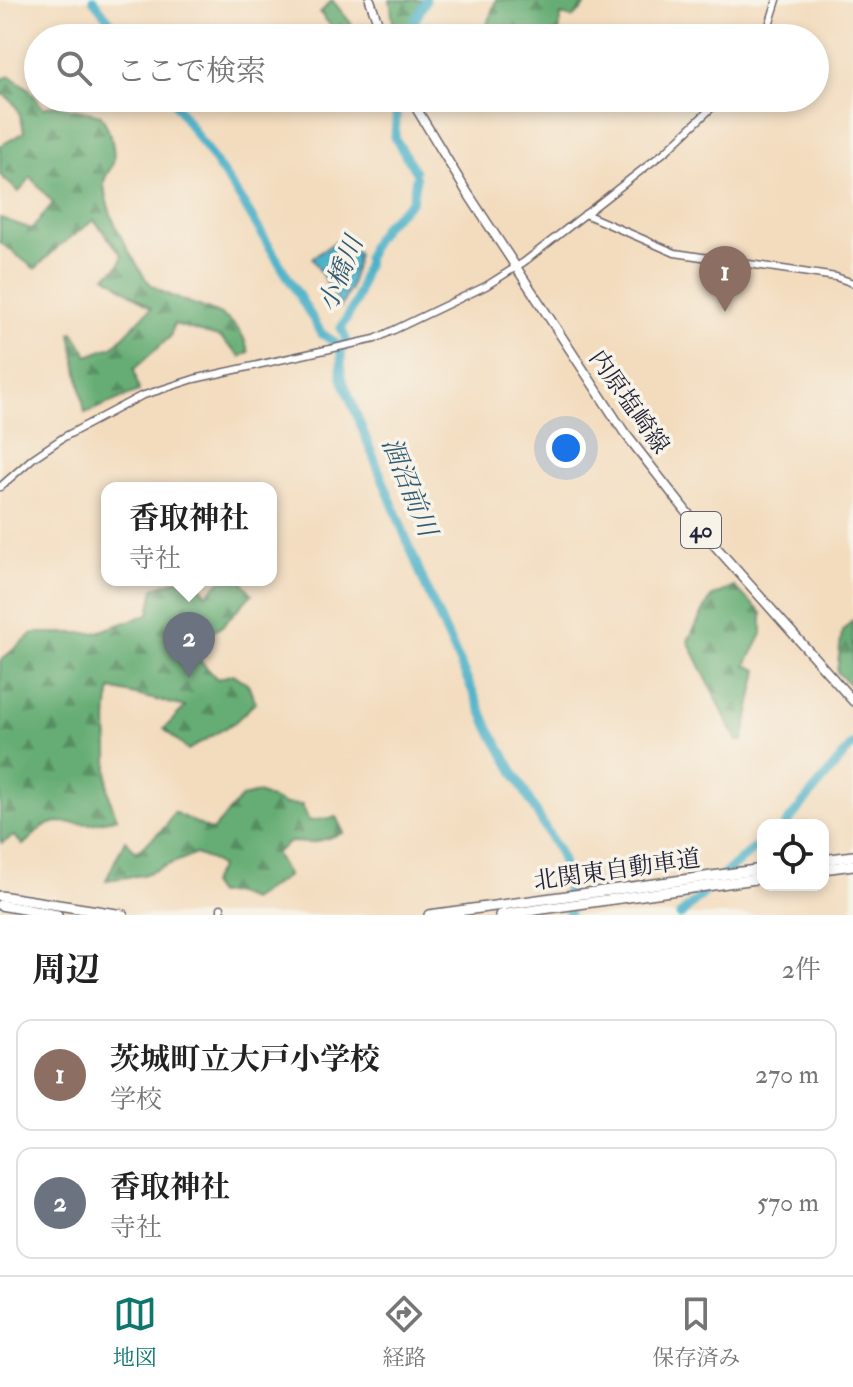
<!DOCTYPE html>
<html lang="ja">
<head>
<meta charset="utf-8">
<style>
	:root { --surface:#fff; --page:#f2f2f2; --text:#222; --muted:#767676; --line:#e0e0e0; --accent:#0f766e }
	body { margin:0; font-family:"IM FELL Double Pica","Noto Serif JP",serif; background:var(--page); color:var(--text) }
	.controls { position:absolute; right:24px; bottom:24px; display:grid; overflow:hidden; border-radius:16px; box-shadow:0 4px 12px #0003 }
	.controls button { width:72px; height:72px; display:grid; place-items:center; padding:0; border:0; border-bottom:2px solid var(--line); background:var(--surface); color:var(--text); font:40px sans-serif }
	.you { position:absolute; left:566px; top:448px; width:28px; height:28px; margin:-20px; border:6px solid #fff; border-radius:50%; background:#1a73e8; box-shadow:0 0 0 12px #1a73e833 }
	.badge { display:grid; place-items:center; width:52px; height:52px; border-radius:50%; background:var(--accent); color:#fff; font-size:26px; font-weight:700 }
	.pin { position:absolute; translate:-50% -66px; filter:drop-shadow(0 2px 4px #0008) }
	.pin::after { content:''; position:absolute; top:42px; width:28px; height:24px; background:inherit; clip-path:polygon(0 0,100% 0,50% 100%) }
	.popup { position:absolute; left:101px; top:482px; width:176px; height:104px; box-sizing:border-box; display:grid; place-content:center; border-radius:16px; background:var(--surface); filter:drop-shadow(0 2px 6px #0005); font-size:26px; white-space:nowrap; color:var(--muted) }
	.popup b { font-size:30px; color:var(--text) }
	.popup::after { content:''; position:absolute; left:50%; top:100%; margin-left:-16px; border:16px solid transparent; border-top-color:var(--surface) }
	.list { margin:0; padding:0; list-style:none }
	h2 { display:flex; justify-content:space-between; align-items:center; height:104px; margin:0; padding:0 32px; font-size:34px }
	h2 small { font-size:26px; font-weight:400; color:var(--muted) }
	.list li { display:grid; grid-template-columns:52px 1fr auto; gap:24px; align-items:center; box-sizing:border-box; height:112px; margin:0 16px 16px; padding:0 16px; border:2px solid var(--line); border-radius:16px }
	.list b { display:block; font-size:30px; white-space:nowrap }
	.list p { margin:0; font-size:26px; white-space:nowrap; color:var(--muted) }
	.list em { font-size:26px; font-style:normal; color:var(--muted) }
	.icon { flex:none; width:44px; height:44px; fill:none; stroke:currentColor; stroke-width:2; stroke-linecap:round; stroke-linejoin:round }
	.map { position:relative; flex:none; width:853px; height:915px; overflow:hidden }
	.search { position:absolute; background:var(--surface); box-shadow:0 4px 12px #0003; left:24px; right:24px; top:24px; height:88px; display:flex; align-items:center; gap:20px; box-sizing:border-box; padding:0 28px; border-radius:44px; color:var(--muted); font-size:30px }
	.sheet { height:360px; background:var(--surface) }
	nav { display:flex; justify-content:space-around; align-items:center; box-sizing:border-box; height:112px; border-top:2px solid var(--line); background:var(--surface); font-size:22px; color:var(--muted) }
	nav a { display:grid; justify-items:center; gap:4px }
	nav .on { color:var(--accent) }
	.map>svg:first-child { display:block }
</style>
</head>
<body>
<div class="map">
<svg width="853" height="915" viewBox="0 0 853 915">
	<defs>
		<pattern id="forest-firs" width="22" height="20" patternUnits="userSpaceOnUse" patternTransform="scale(2)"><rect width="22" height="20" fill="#66ad74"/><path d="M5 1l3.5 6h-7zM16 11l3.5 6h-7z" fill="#548c60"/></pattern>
		<pattern id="water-waves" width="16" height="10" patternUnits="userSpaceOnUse" patternTransform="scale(2)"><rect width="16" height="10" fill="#49b0c8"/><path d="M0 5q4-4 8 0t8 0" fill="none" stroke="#3c8fa4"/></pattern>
	</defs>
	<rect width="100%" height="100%" fill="#f7f3e8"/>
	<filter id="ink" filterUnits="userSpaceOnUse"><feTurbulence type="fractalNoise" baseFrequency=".0125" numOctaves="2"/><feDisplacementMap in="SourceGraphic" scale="16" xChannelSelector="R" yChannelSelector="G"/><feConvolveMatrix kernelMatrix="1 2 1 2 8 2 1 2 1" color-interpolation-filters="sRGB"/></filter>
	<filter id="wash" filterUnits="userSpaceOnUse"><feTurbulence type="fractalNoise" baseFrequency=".006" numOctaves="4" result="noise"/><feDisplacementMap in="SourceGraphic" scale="32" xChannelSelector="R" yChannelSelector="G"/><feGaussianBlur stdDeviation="1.8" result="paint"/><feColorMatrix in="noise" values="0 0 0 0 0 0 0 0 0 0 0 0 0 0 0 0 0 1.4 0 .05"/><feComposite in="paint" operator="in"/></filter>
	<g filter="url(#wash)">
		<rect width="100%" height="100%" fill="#f3dcbe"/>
		<g fill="url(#forest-firs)" stroke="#446858" stroke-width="2">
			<polygon points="332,0 354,27 368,25 374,38 341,38 320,13"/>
			<polygon points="390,0 421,0 406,38 398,38 394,30"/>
			<polygon points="496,0 588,0 583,9 572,18 561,15 559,33 556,38 482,38"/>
			<path d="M10 76 28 88 43 108 55 105 101 115C109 129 116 147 113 163 111 171 103 175 104 185 107 217 127 248 143 275 162 306 224 301 242 335 245 340 247 347 249 352L240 357 221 338 174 324 170 337 134 369 139 391 85 413 71 333 73 332 88 356 114 346 151 308 106 276 120 264 122 255 94 220 58 247 35 269 0 242V218L32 229 53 203 31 177 19 192 0 175V146L24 132C21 115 17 100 0 93V80Z"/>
			<path d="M176 580H196L207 594 222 580H241L252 594 222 626 189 648 217 679 233 674 247 683 256 702 235 722 188 750 164 729 185 707 111 689C106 710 107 727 108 748 109 780 103 785 117 818L91 824 57 822 44 826 23 845 14 836 2 843 0 839V661L33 633H95L149 614 154 588Z"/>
			<polygon points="734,587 762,613 762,634 746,665 758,670 743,741 737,741 688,641 711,597"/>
			<polygon points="853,620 853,688 837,672 842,631"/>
			<polygon points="258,793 283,804 302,805 309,821 336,817 344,833 312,843 290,842 275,853 288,876 251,900 232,893 217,894 210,884 220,867 211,860 195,854 143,875 106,880 125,840 137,852 165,827 174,812 212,831 242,797"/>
		</g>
		<polygon fill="url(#water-waves)" stroke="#366982" stroke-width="2" points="338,240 343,247 350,243 358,254 350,289 341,307 312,258"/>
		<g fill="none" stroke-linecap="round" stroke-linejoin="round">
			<g stroke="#49b0c8" stroke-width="9">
				<polyline points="93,0 124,38"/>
				<polyline points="411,38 414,22 426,0"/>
				<path d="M171 98 242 201 322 334C346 348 341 352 341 376L427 590 490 730 560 854 566 876 569 915"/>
				<polyline points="397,99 395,138 415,171"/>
				<polyline points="342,351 346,339 341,328 356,302 371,246 384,226 412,201 416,178"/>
				<polyline points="785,825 853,744"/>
				<path d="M680 915C708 891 733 863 763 842"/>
			</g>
		</g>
	</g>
	<g filter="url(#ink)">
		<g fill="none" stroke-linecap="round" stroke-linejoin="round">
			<g stroke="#6b6369" stroke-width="9">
				<g id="tertiary">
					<polyline points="765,38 777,0"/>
					<polyline points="585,214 675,253 836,277 853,283"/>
					<polyline points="0,487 33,458 64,437 141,396 194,379 375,339 486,286 524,262 666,151 722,98"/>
					<polyline points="221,915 221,908"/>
				</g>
			</g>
			<g stroke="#6b6369" stroke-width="11">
				<g id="primary">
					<polyline points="370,0 383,38"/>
					<polyline points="410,98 465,189 624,432 700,529 853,701"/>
				</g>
			</g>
			<g stroke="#6b6369" stroke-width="12">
				<g id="motorway">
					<polyline points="823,860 853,856"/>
					<polyline points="823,869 853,865"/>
					<polyline points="0,896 123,915"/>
					<polyline points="0,905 57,915"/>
					<polyline points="429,915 763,869"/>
					<polyline points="500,915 763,878"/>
				</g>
			</g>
			<use href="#tertiary" stroke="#fff" stroke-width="6"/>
			<use href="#primary" stroke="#fff" stroke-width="8"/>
			<use href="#motorway" stroke="#fff" stroke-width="9"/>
		</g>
	</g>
	<g text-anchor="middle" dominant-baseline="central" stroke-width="7" stroke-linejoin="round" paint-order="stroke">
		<rect fill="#f7f3e8" stroke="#62616f" stroke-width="2" x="681" y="512" width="40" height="36" rx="6"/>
		<g font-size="22" font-weight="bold" fill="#22223b">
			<text x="701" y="530">40</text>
		</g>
		<g font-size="24" fill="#22223b" stroke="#f7f3e8">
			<text transform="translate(629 402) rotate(55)">内原塩崎線</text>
			<text transform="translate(617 870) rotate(-8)">北関東自動車道</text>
		</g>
		<g font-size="26" font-style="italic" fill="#325b73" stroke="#f7f3e8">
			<text transform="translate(341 274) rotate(-68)">小橋川</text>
			<text transform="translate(409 487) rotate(68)">涸沼前川</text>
		</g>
	</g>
</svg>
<div class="controls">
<button><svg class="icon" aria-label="locate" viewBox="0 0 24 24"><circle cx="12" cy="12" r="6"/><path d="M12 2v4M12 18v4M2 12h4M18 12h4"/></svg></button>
</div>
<div class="you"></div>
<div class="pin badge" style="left:725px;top:312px;background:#8d6e63">1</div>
<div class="pin badge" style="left:189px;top:678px;background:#6b7280">2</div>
<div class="popup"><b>香取神社</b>寺社</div>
<div class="search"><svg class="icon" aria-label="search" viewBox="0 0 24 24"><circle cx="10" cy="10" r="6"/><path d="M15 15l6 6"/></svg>ここで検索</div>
</div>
<section class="sheet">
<h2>周辺<small>2件</small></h2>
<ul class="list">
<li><span class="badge" style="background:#8d6e63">1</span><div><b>茨城町立大戸小学校</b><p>学校</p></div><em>270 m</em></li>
<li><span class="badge" style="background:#6b7280">2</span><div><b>香取神社</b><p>寺社</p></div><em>570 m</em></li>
</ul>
</section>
<nav>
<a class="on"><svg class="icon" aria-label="map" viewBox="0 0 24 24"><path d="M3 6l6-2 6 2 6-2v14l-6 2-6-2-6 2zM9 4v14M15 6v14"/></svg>地図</a>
<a><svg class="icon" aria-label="directions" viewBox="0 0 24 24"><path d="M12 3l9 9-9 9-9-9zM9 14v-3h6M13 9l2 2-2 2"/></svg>経路</a>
<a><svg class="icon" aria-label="saved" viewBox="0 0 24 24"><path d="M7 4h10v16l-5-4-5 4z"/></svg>保存済み</a>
</nav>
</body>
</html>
